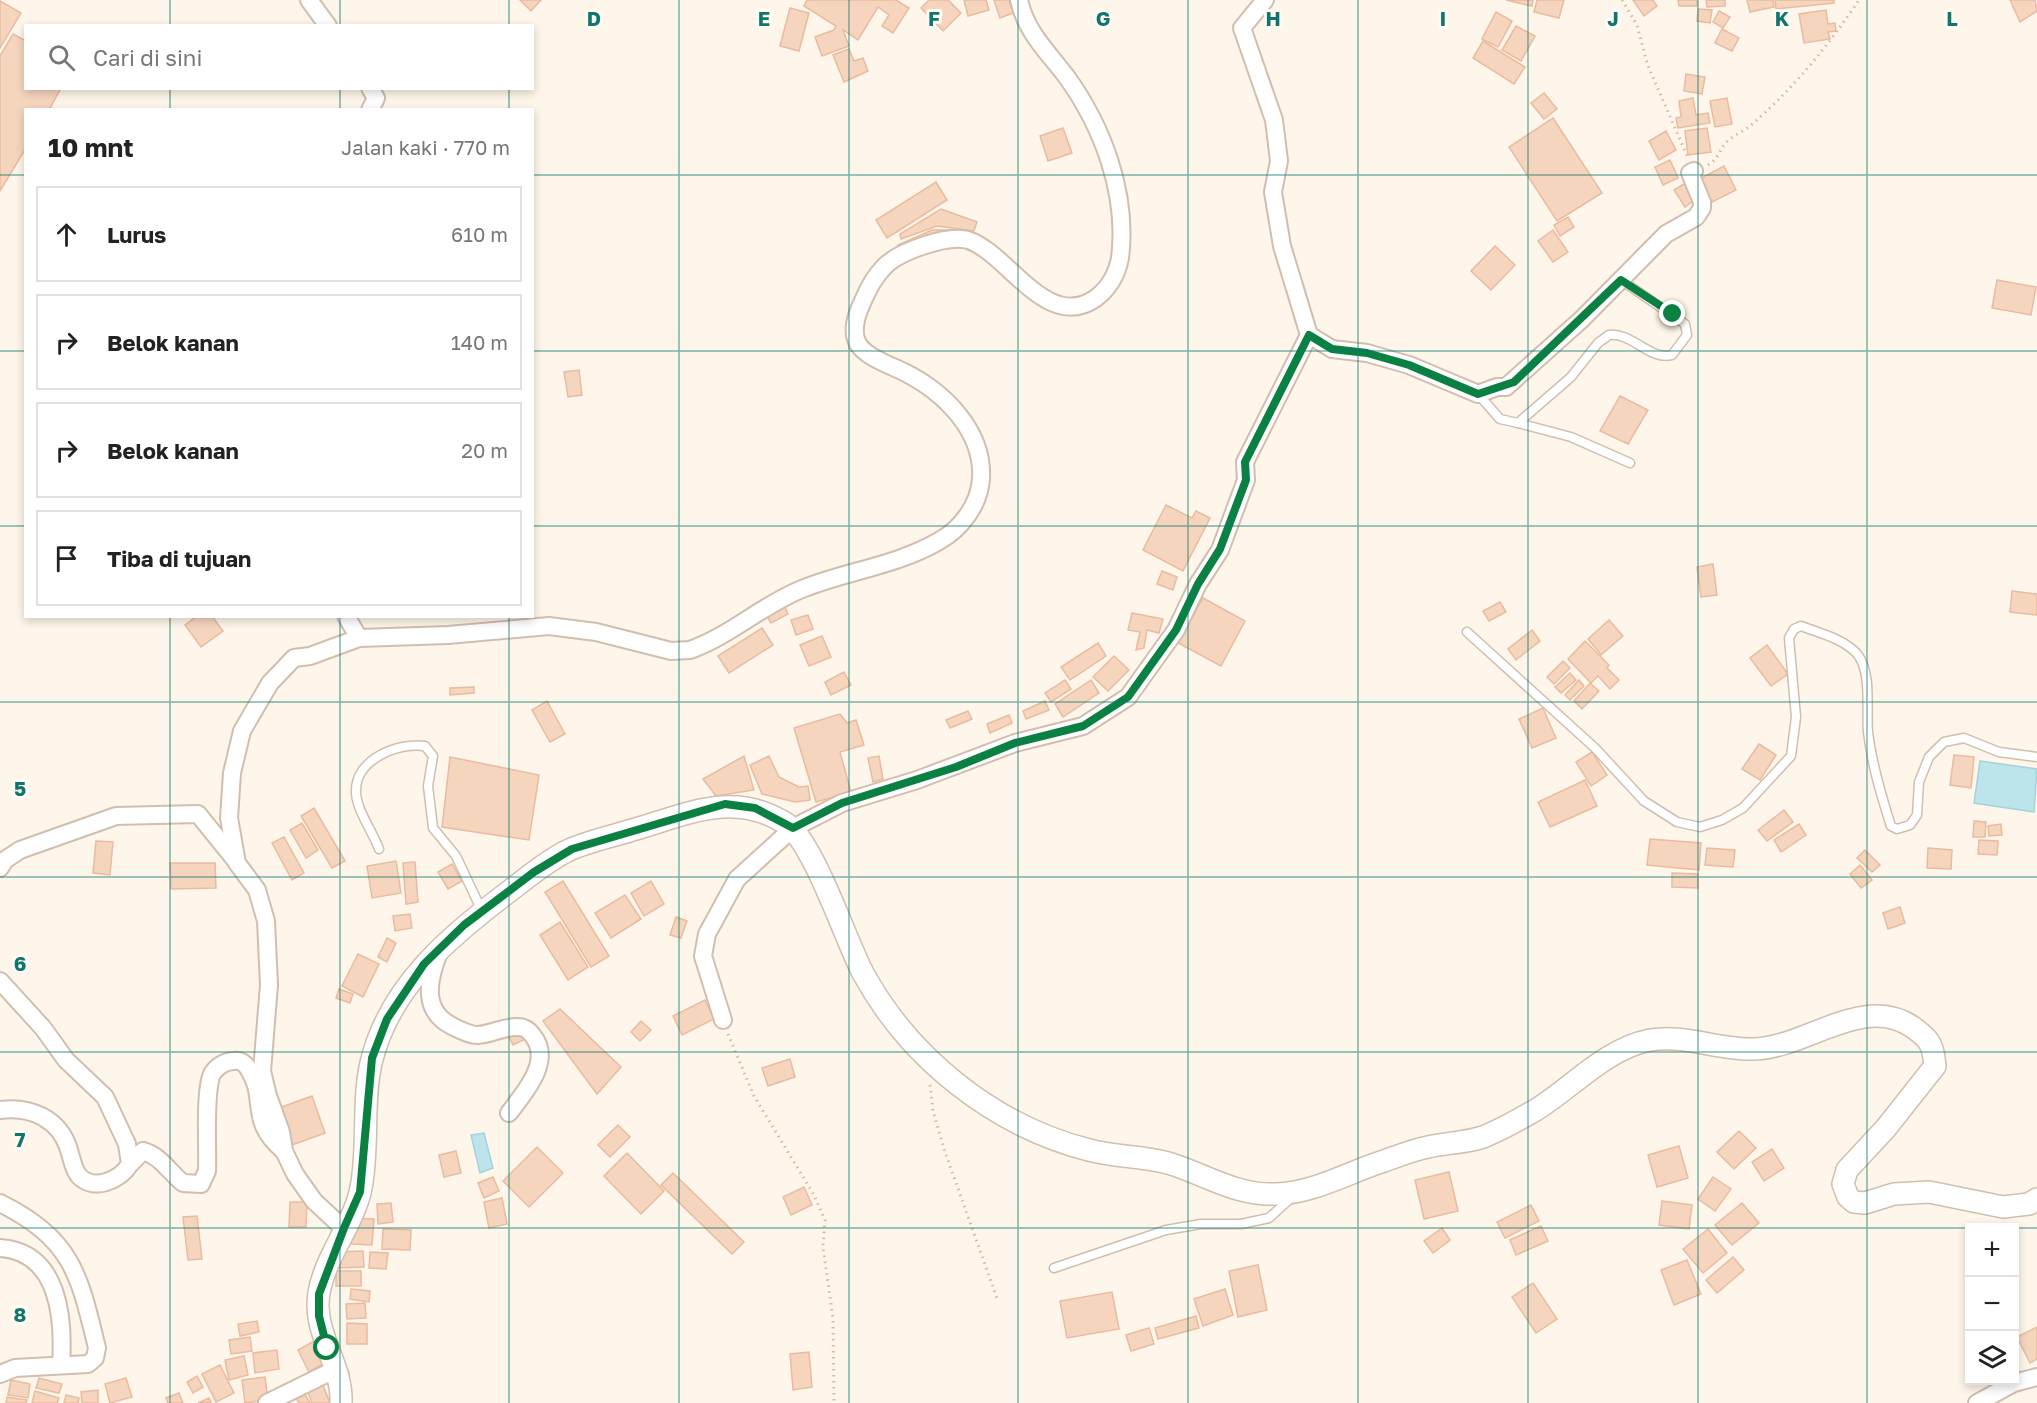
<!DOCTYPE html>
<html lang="id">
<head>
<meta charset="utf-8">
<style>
	:root { --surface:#fff; --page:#f2f2f2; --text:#222; --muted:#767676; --line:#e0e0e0 }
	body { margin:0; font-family:"Golos Text",sans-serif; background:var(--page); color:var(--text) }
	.controls { position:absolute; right:18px; bottom:18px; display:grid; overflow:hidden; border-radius:0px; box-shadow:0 3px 9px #0003 }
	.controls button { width:54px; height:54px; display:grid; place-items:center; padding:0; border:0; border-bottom:2px solid var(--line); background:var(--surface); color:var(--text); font:30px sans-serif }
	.stop { position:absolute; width:18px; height:18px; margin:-14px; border:4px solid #0b8043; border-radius:50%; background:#fff }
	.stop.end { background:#0b8043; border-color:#fff; box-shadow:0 2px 6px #0008 }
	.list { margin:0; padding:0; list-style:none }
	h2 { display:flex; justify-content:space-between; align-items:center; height:78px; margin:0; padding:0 24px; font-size:26px }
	h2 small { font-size:20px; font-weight:400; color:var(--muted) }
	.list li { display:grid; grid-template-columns:39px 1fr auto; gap:18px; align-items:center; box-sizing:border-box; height:96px; margin:0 12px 12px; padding:0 12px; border:2px solid var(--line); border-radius:0px }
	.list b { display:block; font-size:22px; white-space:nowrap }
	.list em { font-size:20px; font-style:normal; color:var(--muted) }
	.icon { flex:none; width:33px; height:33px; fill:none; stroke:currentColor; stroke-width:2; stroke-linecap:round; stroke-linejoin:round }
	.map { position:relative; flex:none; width:2037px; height:1403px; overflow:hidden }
	.search { position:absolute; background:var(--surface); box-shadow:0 3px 9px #0003; left:24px; top:24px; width:510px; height:66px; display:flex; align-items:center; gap:15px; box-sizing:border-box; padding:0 21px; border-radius:0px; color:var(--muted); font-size:22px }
	.panel { position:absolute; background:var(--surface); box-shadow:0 3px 9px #0003; left:24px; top:108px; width:510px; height:510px; border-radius:0px }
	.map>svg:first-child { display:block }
</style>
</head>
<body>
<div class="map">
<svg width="2037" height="1403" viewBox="0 0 2037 1403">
	<rect width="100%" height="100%" fill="#fef6ea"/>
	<g fill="#bce4ea" stroke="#a1d4dd" stroke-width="1.5">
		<polygon points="1980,761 2037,769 2034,812 1974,803"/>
		<polygon points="484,1133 493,1168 480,1173 471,1135"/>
	</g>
	<g fill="#f6d5bf" stroke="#eabb9e" stroke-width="1.5">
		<polygon points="520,0 541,0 531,11"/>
		<polygon points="807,0 896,0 909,8 893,33 882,26 889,15 878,7 858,40 843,30 849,46 822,56 815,37 834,30 836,26 804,6"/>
		<polygon points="929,0 948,0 961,13 943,31 921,8"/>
		<polygon points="964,0 986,0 989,10 968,16"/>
		<polygon points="994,0 1009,0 1013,13 1000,18"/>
		<polygon points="1506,0 1533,0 1532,6"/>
		<polygon points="1537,0 1564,0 1559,18 1534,12"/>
		<polygon points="1633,0 1653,0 1657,6 1644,16"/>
		<polygon points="1678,0 1697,0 1697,6 1679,6"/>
		<polygon points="1706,0 1725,0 1725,6 1707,7"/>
		<polygon points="1747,0 1773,0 1774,7 1750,12"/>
		<polygon points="1775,0 1834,0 1834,3 1776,9"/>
		<polygon points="2010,0 2035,0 2037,11 2020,22"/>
		<polygon points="0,1 21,13 0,48"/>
		<polygon points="790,8 809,13 799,51 780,46"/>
		<polygon points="1698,9 1712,10 1710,23 1697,21"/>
		<polygon points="1826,10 1828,24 1835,23 1836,31 1828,32 1830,39 1804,43 1799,14"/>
		<polygon points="1719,11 1730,17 1723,28 1713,22"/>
		<polygon points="1496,12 1512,21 1498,47 1482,39"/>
		<polygon points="1516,26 1535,36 1521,61 1502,50"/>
		<polygon points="1722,29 1739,38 1732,51 1715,43"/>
		<polygon points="13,34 26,41 26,88 61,88 49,110 26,110 26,148 0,191 0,56"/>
		<polygon points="1483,41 1525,67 1514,84 1473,58"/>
		<polygon points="849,49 854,61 863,58 868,71 844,82 833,55"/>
		<polygon points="1686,74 1705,77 1702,94 1684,91"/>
		<polygon points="1544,93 1557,109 1544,119 1531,103"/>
		<polygon points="1693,98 1696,115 1708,113 1710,123 1678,128 1676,118 1681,117 1679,101"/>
		<polygon points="1727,98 1732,124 1715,127 1710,101"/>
		<polygon points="1553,118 1602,193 1557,221 1509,147"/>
		<polygon points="1063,128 1072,153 1048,161 1040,136"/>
		<polygon points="1707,128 1711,152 1688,155 1685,131"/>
		<polygon points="1666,131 1676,150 1659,160 1649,141"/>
		<polygon points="1670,160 1678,178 1663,185 1655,167"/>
		<polygon points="1724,166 1736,190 1708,204 1696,181"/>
		<polygon points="936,182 947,200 887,238 876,220"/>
		<polygon points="1687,182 1697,198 1685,207 1674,190"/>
		<polygon points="941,209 977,222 974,231 937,226 901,239 900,234"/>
		<polygon points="1568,217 1574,227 1560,236 1554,225"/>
		<polygon points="932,230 951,230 950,236 903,251 898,245"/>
		<polygon points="1553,230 1568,252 1553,262 1538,241"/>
		<polygon points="1495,246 1515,265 1491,290 1471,271"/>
		<polygon points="1997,280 2036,287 2031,315 1992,308"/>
		<polygon points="579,370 582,395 568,397 564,372"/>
		<polygon points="1620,396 1648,410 1628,444 1600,431"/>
		<polygon points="1166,505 1192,518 1196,511 1210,518 1183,571 1143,550"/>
		<polygon points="1713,564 1717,595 1701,597 1697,567"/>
		<polygon points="1162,571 1177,577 1173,590 1157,584"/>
		<polygon points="2012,591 2037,594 2037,615 2010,612"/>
		<polygon points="1203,598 1245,621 1221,666 1178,643"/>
		<polygon points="1500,602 1506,612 1489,621 1483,611"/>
		<polygon points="783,603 788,614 771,623 765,613"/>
		<polygon points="1132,613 1163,619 1159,633 1147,630 1144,648 1136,650 1140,632 1128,630"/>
		<polygon points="808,615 813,629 796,635 791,620"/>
		<polygon points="197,616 212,616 223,631 201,647 185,625"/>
		<polygon points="1609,620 1623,636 1601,655 1588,639"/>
		<polygon points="762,628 773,645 729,673 718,656"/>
		<polygon points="1532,630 1540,641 1516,660 1508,649"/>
		<polygon points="822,636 831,657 809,666 800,645"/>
		<polygon points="1585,641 1609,665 1607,668 1619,680 1610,689 1598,676 1591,683 1568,659"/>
		<polygon points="1098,643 1106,656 1070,680 1061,667"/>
		<polygon points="1767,645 1788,674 1771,686 1750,658"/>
		<polygon points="1114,656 1129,670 1108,691 1093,677"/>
		<polygon points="1563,661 1570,668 1554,684 1547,677"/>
		<polygon points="844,672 851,685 831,695 825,682"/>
		<polygon points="1570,673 1576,680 1561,693 1555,687"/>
		<polygon points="1065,680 1071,689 1051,702 1045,693"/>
		<polygon points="1091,680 1099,693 1063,717 1055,704"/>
		<polygon points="1579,680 1584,686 1570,700 1565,695"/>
		<polygon points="1590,683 1599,691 1582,709 1574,701"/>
		<polygon points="474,687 474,693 450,695 450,688"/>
		<polygon points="547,701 565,734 550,742 532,710"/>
		<polygon points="1045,701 1049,710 1026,719 1023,711"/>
		<polygon points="1543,708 1556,738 1532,748 1519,719"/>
		<polygon points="968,711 972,719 950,728 946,720"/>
		<polygon points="840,714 847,723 856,720 864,745 840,752 851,792 816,802 794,728"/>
		<polygon points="1009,715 1012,723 990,733 987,724"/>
		<polygon points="1759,744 1776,755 1760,780 1742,769"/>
		<polygon points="1592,752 1607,775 1591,786 1576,762"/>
		<polygon points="1954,755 1974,757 1971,788 1950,785"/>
		<polygon points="744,756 754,790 716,796 703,779"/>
		<polygon points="769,756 779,777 799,787 808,786 810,800 795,802 762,794 750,765"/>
		<polygon points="879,756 883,779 873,782 868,758"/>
		<polygon points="450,757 539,775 529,840 442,827"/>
		<polygon points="1585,780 1597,806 1550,827 1538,802"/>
		<polygon points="314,808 345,861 332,868 301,816"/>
		<polygon points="1784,810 1793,822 1767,841 1758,830"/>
		<polygon points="1974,821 1986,822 1985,837 1973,837"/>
		<polygon points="302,823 318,850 306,858 290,830"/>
		<polygon points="1799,824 1806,835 1781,852 1774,840"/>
		<polygon points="2001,824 2002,835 1989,836 1988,826"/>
		<polygon points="284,837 304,873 292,880 272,843"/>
		<polygon points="1650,839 1701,843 1699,870 1647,865"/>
		<polygon points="1979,840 1998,841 1997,855 1978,854"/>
		<polygon points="96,841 113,842 110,875 93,873"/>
		<polygon points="1707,848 1735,850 1733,867 1705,865"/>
		<polygon points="1928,848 1952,850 1951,869 1927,868"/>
		<polygon points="1865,850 1880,865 1872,872 1857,858"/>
		<polygon points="396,861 401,893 372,898 367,866"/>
		<polygon points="415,862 418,902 406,904 403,863"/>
		<polygon points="170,863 215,863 216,888 171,889"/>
		<polygon points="452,864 462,881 448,889 438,872"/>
		<polygon points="1860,865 1872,880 1861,888 1850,874"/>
		<polygon points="1672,873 1698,874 1698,888 1672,887"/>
		<polygon points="563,881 609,956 591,967 545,892"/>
		<polygon points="651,881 664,904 644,916 631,893"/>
		<polygon points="625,895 641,919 611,938 595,913"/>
		<polygon points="1900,907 1905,923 1888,929 1883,913"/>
		<polygon points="410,914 412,928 395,931 393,916"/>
		<polygon points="676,917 687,921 681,938 670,935"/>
		<polygon points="560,922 588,967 568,980 540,935"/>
		<polygon points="387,938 396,943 387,962 378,957"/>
		<polygon points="358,954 379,964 363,997 342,986"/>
		<polygon points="339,989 353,994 350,1003 336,998"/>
		<polygon points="705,1000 714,1019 682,1035 673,1016"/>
		<polygon points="560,1009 621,1067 597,1094 543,1021"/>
		<polygon points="641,1021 651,1030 640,1041 631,1032"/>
		<polygon points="521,1029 525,1039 513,1045 508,1035"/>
		<polygon points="790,1059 795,1077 768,1086 762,1068"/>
		<polygon points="312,1096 325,1133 292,1145 279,1108"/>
		<polygon points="618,1125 630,1137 610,1157 598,1145"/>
		<polygon points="1739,1131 1756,1148 1734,1169 1717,1152"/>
		<polygon points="1679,1146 1688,1178 1657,1187 1648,1155"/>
		<polygon points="537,1147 563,1173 529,1207 503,1181"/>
		<polygon points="1772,1149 1784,1168 1764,1181 1752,1162"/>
		<polygon points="456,1151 461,1173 444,1177 439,1155"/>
		<polygon points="627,1153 664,1191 641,1214 604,1176"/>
		<polygon points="1449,1172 1458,1211 1424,1219 1415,1180"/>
		<polygon points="673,1173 744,1242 732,1254 661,1185"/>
		<polygon points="493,1177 499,1191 484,1198 478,1183"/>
		<polygon points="1713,1177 1731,1189 1715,1211 1698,1199"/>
		<polygon points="804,1187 812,1205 791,1215 783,1197"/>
		<polygon points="502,1198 507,1224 489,1228 484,1202"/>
		<polygon points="1662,1201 1692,1205 1689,1229 1659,1225"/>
		<polygon points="290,1202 307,1202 306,1227 289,1227"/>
		<polygon points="391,1203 393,1222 378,1224 377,1204"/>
		<polygon points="1742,1203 1759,1223 1732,1245 1715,1225"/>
		<polygon points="1531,1205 1539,1221 1505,1238 1497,1222"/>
		<polygon points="197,1216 202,1259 188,1260 183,1217"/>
		<polygon points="353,1218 374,1219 372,1245 351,1244"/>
		<polygon points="1541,1226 1548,1241 1516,1255 1510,1240"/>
		<polygon points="1442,1228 1450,1240 1433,1253 1424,1241"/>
		<polygon points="383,1229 411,1230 410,1250 382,1249"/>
		<polygon points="1708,1229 1727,1253 1703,1273 1683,1249"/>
		<polygon points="363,1251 364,1267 338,1268 337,1252"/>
		<polygon points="370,1252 388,1253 386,1269 369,1268"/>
		<polygon points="1733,1257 1744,1270 1717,1293 1706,1280"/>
		<polygon points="1687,1260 1701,1294 1674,1305 1661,1270"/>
		<polygon points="1258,1265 1267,1310 1238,1317 1229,1271"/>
		<rect x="336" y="1271" width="25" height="15"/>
		<polygon points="1533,1283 1557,1319 1536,1333 1512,1297"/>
		<polygon points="351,1289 370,1291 369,1302 350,1299"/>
		<polygon points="1225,1289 1233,1315 1203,1326 1194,1299"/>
		<polygon points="1112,1292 1119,1329 1067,1338 1060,1301"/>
		<polygon points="365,1303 366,1318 347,1319 346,1304"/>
		<polygon points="1196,1316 1199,1328 1158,1339 1155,1328"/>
		<polygon points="257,1321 259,1332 240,1336 238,1324"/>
		<polygon points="347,1323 367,1324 367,1344 347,1344"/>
		<polygon points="2037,1327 2037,1359 2030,1363 2017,1337"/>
		<polygon points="1149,1328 1154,1344 1131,1351 1126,1335"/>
		<polygon points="250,1337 252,1351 231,1354 229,1340"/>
		<polygon points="316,1340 327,1362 309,1372 298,1350"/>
		<polygon points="277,1350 279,1369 255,1373 253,1353"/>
		<polygon points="809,1352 812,1387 793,1390 790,1354"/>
		<polygon points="244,1356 248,1375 229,1380 225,1360"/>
		<polygon points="220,1365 234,1393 216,1402 202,1374"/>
		<polygon points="197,1376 203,1387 193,1393 187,1382"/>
		<polygon points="265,1377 268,1400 245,1403 242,1380"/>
		<polygon points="39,1378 62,1384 59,1393 36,1388"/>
		<polygon points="126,1378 132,1397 110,1403 105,1384"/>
		<polygon points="11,1380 30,1384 28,1398 8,1395"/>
		<polygon points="322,1383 330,1403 312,1403 307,1390"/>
		<polygon points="98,1390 98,1403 82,1403 81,1392"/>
		<polygon points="35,1391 59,1398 57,1403 32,1403"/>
		<polygon points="179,1393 183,1403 168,1403 166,1398"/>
		<polygon points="304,1393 310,1403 299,1403 296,1398"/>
		<polygon points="66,1395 79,1398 78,1403 64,1403"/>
		<polygon points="7,1397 27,1400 26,1403 6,1403"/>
		<polygon points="209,1398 211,1402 198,1403"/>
	</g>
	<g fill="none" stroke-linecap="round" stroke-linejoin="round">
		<g stroke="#d2beae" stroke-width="11">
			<g id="service">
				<path d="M1478 394 1500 419 1518 423 1571 377 1598 343 1609 335C1632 332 1650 361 1672 355L1687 335 1685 324 1621 280"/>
				<polyline points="1518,423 1571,437 1630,463"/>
				<path d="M1467 632 1595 748 1644 801 1677 822 1700 827 1722 820 1743 808 1791 756 1796 717 1789 638 1794 629 1801 626C1819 633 1845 639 1858 655 1872 674 1866 710 1868 732 1872 765 1881 795 1891 826L1897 829 1910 825 1917 815 1919 782 1929 757 1944 742 1964 738 1999 752 2037 757"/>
				<path d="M379 849C373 832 357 811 356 793 354 759 399 742 425 746L433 756 428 786 433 828 456 856 482 911"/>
				<polyline points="1054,1268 1166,1230 1201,1224 1241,1224 1269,1218 1292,1197"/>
			</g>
		</g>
		<g stroke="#d2beae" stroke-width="20">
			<g id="minor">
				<polyline points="309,0 328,26"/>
				<polyline points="1265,0 1242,28 1274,120 1279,161 1273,192 1282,246 1309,335 1332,349 1367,353 1409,365 1478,394 1497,387 1506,387 1582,319 1666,234 1696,217 1702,208 1702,202 1690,173 1694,171"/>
				<polyline points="370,110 376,98 370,88"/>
				<polyline points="346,616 359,638"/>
				<polyline points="0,868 5,860 20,850 116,816 198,814 236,861"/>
				<path d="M438 955C428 981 422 1011 452 1026 460 1030 469 1035 478 1035 492 1034 505 1026 518 1027 525 1027 529 1030 533 1036 553 1061 524 1093 509 1113"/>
				<path d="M0 981 43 1028 66 1060 105 1097 127 1144 130 1164C120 1180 94 1192 79 1176 73 1169 72 1159 69 1150 60 1119 31 1106 0 1110"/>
				<polyline points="723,1020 703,956 707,934 737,879 793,828 842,803 917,780 1015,743 1083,726 1128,697 1176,630 1198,584 1220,550 1246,480 1245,462 1309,335"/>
				<path d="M130 1164 143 1151C161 1156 169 1172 183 1183L201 1184 207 1171C208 1149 204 1092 212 1074 216 1067 225 1061 234 1061 241 1060 246 1064 249 1070 268 1100 247 1120 284 1151"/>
				<path d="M0 1203C73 1240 79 1274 97 1348L95 1358 88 1364 15 1368 0 1374"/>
				<path d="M343 1228 314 1201 295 1174 284 1151 281 1132 268 1096 262 1071 269 985 266 921 257 890 237 863 229 818 232 773 242 731 270 683 294 658 310 656 359 638 448 635 549 626 596 632 671 651 690 650C730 636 762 605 802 589 846 571 896 566 939 541 961 529 979 505 981 479 984 431 944 392 904 372 890 365 867 358 858 344 851 331 856 316 862 303 867 291 874 277 884 267 898 252 947 234 968 240 1008 253 1047 333 1096 298 1109 288 1117 274 1120 258 1128 194 1103 127 1066 76 1047 51 1026 32 1019 0"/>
				<path d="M0 1248C60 1252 64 1320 61 1365"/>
				<polyline points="267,1403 328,1373 340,1375"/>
				<polyline points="1977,1403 2014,1383 2037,1377"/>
			</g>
		</g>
		<g stroke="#d2beae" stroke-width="24">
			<path id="tertiary" d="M341 1403C343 1364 312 1333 319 1293 325 1256 354 1224 361 1188 369 1147 362 1103 371 1063 389 986 451 935 511 890 529 876 547 861 567 851 588 841 611 837 632 830 686 815 732 790 785 823 813 840 845 939 863 973 909 1058 994 1126 1089 1150 1115 1157 1142 1156 1168 1163 1205 1174 1236 1196 1276 1194 1314 1193 1349 1172 1384 1161 1398 1156 1413 1150 1428 1147 1446 1143 1465 1143 1483 1137 1501 1130 1518 1120 1534 1111 1572 1088 1605 1049 1650 1040 1683 1034 1719 1050 1752 1049 1806 1049 1863 992 1914 1028 1920 1033 1927 1037 1930 1044 1934 1051 1934 1059 1935 1066L1886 1128 1847 1170 1843 1184 1848 1197 1854 1202 1865 1203 1894 1194 1929 1192 2003 1207 2029 1204 2037 1199"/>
		</g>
		<g stroke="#dcb8a1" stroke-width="3" stroke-dasharray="1.5 4.5" stroke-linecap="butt">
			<polyline points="1622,0 1637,25 1648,66 1688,158"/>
			<path d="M1708 165C1720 158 1719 148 1728 141 1734 135 1744 131 1751 125 1793 89 1828 46 1859 0"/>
			<polyline points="728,1034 754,1096 814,1195 825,1220 823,1247 833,1318 834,1403"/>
			<polyline points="930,1085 933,1111 945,1152 998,1301"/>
		</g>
		<use href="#service" stroke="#fff" stroke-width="8"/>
		<use href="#minor" stroke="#fff" stroke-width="16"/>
		<use href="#tertiary" stroke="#fff" stroke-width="21"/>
	</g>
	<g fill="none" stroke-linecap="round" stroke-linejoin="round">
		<polyline stroke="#0b8043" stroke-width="8" points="327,1348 319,1316 319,1294 344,1228 360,1192 372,1058 387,1019 424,964 464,925 534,872 572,849 725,804 755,808 793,828 842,803 956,767 1015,743 1083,726 1128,697 1176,630 1198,584 1220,549 1246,480 1245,462 1309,335 1332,349 1367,353 1409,365 1478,394 1514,382 1621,280 1673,314"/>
	</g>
	<path fill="none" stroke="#0f766e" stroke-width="1.5" stroke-opacity="0.55" d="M170 0V26M340 0V26M509 0V26M679 0V1403M849 0V1403M1018 0V1403M1188 0V1403M1358 0V1403M1528 0V1403M1698 0V1403M1867 0V1403M170 88V110M340 88V110M509 88V110M0 175H26M532 175H2037M0 351H26M532 351H2037M0 526H26M532 526H2037M170 616V1403M340 616V1403M509 616V1403M0 702H2037M0 877H2037M0 1052H2037M0 1228H1970M2014 1228H2037"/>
	<g font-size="20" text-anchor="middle" font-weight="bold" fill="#0f766e" stroke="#fffaf2" stroke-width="6" stroke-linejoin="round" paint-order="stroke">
		<text x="594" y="26">D</text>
		<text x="764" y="26">E</text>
		<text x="934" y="26">F</text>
		<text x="1103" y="26">G</text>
		<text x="1273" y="26">H</text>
		<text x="1443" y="26">I</text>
		<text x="1613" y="26">J</text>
		<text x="1782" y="26">K</text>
		<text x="1952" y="26">L</text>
		<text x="20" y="796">5</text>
		<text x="20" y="971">6</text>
		<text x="20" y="1147">7</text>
		<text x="20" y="1322">8</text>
	</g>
</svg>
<div class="controls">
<button>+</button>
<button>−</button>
<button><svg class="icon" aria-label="layers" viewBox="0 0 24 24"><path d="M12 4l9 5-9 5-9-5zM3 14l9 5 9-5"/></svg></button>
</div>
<div class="stop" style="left:327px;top:1348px"></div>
<div class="stop end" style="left:1673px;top:314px"></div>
<div class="search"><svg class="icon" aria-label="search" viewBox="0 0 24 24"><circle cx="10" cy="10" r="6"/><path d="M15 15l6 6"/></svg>Cari di sini</div>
<section class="panel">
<h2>10 mnt<small>Jalan kaki · 770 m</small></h2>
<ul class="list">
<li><svg class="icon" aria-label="ahead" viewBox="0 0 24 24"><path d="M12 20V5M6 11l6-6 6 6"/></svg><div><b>Lurus</b></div><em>610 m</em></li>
<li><svg class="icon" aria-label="right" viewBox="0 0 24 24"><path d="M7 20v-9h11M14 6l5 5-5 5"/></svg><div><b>Belok kanan</b></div><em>140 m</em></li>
<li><svg class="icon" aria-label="right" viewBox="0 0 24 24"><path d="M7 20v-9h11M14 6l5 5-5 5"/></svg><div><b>Belok kanan</b></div><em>20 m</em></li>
<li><svg class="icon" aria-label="arrive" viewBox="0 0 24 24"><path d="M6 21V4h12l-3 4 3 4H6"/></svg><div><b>Tiba di tujuan</b></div></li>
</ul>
</section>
</div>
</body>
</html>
